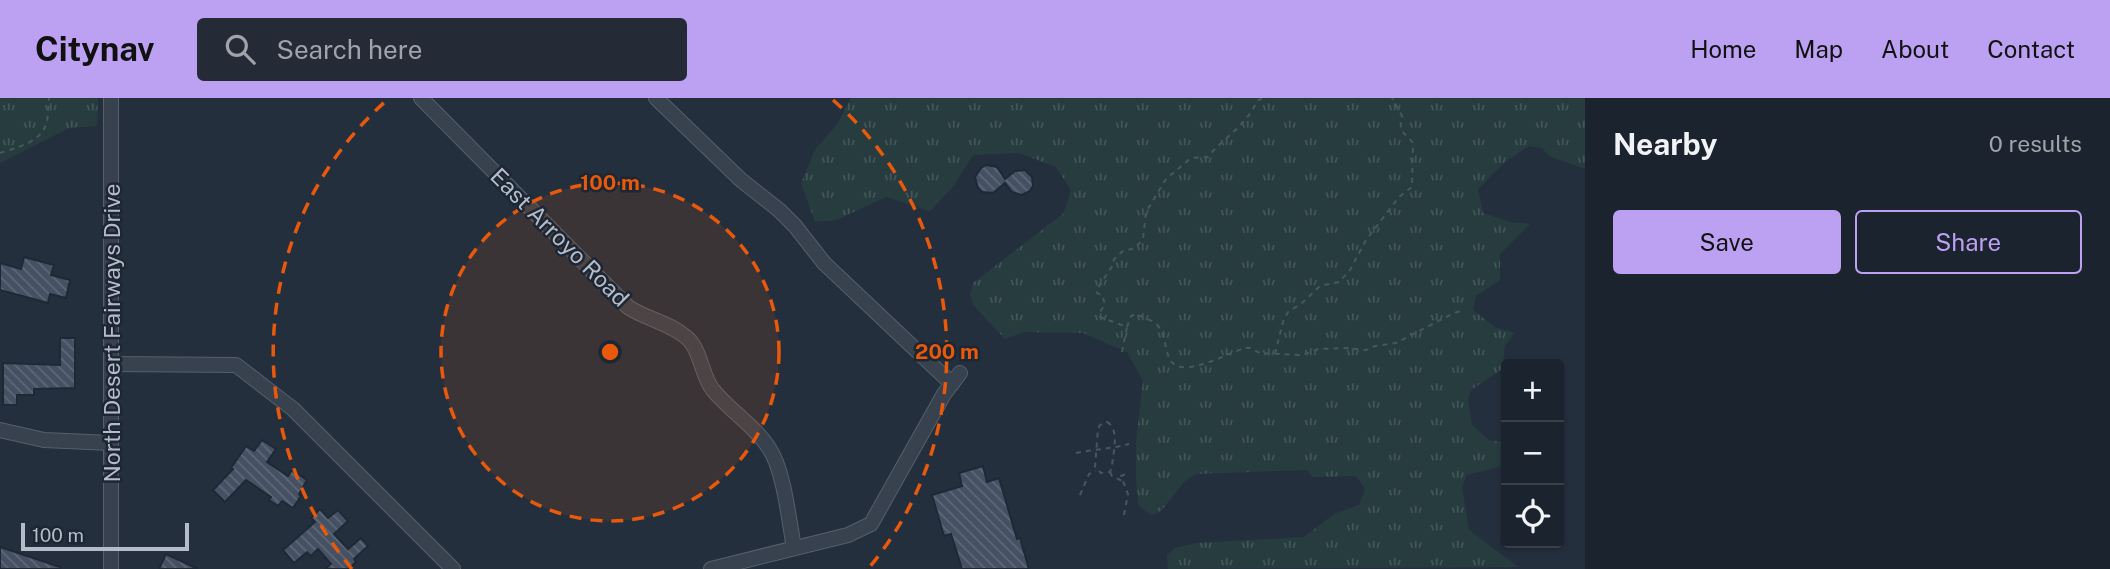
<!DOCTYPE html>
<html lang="en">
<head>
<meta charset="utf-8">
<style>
	:root { --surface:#1b232e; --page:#242b36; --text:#f1f3f6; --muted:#a0a4aa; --line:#39404a; --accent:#bca0f2 }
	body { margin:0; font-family:"Public Sans",sans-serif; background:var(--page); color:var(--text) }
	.controls { position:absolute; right:21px; bottom:21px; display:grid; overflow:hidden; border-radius:7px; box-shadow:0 2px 5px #0004 }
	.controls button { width:63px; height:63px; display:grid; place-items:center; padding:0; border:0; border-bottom:2px solid var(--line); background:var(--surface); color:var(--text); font:35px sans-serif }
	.scale { position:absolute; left:21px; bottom:18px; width:168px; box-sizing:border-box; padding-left:7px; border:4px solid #b4bcc9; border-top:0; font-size:19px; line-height:24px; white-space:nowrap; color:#b4bcc9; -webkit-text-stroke:5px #1d2633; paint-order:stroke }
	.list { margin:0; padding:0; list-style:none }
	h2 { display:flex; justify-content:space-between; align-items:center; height:91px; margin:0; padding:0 28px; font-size:30px }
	h2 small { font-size:23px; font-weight:400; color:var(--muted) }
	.actions { display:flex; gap:14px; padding:21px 28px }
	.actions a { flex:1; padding:16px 0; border:2px solid var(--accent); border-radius:7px; text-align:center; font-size:24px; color:var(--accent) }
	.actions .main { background:var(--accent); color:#111 }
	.icon { flex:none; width:38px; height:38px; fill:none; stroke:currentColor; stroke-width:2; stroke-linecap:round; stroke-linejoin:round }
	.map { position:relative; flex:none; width:1585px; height:471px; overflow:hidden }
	header { display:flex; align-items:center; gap:42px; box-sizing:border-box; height:98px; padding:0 35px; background:var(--accent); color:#111 }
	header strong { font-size:33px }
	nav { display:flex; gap:38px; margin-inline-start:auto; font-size:24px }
	.search { width:490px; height:63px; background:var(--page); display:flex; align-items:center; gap:18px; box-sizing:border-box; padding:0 24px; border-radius:7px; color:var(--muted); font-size:26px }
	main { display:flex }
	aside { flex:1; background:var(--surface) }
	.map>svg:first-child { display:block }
</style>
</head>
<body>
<header>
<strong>Citynav</strong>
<div class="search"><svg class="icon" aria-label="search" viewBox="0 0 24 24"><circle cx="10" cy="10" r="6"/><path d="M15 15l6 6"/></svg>Search here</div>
<nav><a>Home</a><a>Map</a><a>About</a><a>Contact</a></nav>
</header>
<main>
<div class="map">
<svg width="1585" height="471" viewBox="0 0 1585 471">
	<defs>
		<pattern id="grass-tufts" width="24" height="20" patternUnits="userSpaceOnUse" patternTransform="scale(1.75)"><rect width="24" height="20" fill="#263c3f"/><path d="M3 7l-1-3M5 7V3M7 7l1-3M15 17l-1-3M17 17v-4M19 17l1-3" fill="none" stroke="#435659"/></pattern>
		<pattern id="building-back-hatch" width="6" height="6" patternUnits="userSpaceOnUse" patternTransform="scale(1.75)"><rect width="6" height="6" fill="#455162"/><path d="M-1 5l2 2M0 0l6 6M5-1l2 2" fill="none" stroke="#5d6877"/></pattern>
	</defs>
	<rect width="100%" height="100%" fill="#242f3e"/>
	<g fill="url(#grass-tufts)">
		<polygon points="0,0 98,0 97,28 69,30 0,65"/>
		<polygon points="851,0 1585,0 1585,71 1549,58 1542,50 1529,48 1505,64 1478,91 1483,115 1510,124 1530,126 1500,156 1500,182 1476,198 1473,212 1495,229 1514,235 1505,248 1502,271 1471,292 1468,302 1472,327 1489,342 1506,345 1506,367 1467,377 1462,389 1469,432 1518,469 1168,471 1167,457 1175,450 1196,445 1304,439 1334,416 1359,407 1365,391 1356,378 1312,379 1307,372 1196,376 1185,383 1161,413 1151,417 1139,408 1136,382 1136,344 1143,283 1127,254 1083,235 1024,234 1005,241 973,207 970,197 973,185 1064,115 1071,92 1056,69 1019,55 973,57 952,90 930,113 886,99 836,122 815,124 801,85 815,52 838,25"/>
	</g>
	<g fill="url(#building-back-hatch)" stroke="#1f2835" stroke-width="2">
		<polygon points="986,67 997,69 1005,81 1015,73 1025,72 1032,79 1033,88 1030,93 1022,97 1012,94 1005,85 993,95 982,94 978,90 975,79 981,70"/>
		<polygon points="24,159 54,167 51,177 70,182 66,200 50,196 48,205 0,192 0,165 21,171"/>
		<polygon points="60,240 75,240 75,290 34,291 34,297 17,297 17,307 3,307 3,265 60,267"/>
		<polygon points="262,342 276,351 267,364 288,378 292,372 307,382 299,396 301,398 293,410 282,403 278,408 269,402 271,399 246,382 225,404 213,392 233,371 231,370 246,348 254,353"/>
		<polygon points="983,368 987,384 999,380 1017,441 1020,440 1029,471 962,471 951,436 944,438 932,397 962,388 959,375"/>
		<polygon points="320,411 328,420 338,412 348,423 334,436 348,451 361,440 368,448 354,461 356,464 348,471 325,471 331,466 318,451 311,458 307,454 294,465 283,452 315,424 311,420"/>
		<polygon points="0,449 60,469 60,471 0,471"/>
		<polygon points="166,456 198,471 159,471"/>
	</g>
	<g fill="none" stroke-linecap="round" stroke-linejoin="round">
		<g stroke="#565f6c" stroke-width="16">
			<g id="minor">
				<polyline points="111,0 111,471"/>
				<path d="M421 0 628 209C646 221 670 225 686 239 701 251 701 277 713 292 730 313 754 327 769 350 784 372 789 423 794 450"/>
				<polyline points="656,0 741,82 779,112 795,128 824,165 952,286"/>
				<polyline points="112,266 236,267 293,311 453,471"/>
				<polyline points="0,332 44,342 111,345"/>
				<polyline points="711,471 848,437 871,426 944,296 960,275"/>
			</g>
		</g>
		<g stroke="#44595c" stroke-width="2" stroke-dasharray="5 5" stroke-linecap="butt">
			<path d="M0 55C15 50 38 45 45 29 49 20 48 9 49 0"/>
			<path d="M1127 229 1131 218 1136 216C1142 219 1150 221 1156 226 1170 238 1161 267 1182 269 1199 271 1228 256 1244 250H1250L1260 255 1302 257 1318 251 1348 250 1366 252 1375 248 1396 245 1454 215 1464 212"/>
			<path d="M1122 254 1127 229 1100 219V214L1105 206 1102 197 1097 195V191L1113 167 1114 161 1123 153 1135 150 1143 141 1146 114 1166 81 1191 60 1208 59C1224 39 1247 27 1257 3L1263 0"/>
			<path d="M1275 256 1283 224 1288 214 1302 205 1320 188 1339 184 1350 172 1366 142 1399 99 1412 89 1413 45C1404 33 1398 36 1402 18L1392 0"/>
			<path d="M1107 324C1120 331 1113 355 1112 368L1110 374 1101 375 1095 369 1098 331 1100 327Z"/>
			<path d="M1076 355C1094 351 1112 351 1129 346"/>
			<polyline points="1110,374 1112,378 1122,383"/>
			<polyline points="1080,397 1089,376 1096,373"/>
			<polyline points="1124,417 1128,396 1121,378 1128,375"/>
		</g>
		<use href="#minor" stroke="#38414e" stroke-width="14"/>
	</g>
	<circle cx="610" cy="254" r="169" fill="#e8590c" fill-opacity=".12"/>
	<g fill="none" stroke="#e8590c" stroke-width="3.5" stroke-dasharray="12 9">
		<circle cx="610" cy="254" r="169"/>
		<path d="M352 471A337 337 0 0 1 387 2M833 2A337 337 0 0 1 868 471"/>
	</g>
	<g text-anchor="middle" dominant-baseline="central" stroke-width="5" stroke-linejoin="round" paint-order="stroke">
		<g font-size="23" fill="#b4bcc9" stroke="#1d2633">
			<text transform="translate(560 139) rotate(45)">East Arroyo Road</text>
			<text transform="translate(111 235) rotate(-90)">North Desert Fairways Drive</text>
		</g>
	</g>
	<circle cx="610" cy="254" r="10" fill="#e8590c" stroke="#1d2633" stroke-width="3.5"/>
	<g font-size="21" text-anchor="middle" font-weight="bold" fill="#e8590c" stroke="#1d2633" stroke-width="5" stroke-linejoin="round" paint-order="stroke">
		<text x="610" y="92">100 m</text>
		<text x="947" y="261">200 m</text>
	</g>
</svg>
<div class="controls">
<button>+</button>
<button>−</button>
<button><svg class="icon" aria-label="locate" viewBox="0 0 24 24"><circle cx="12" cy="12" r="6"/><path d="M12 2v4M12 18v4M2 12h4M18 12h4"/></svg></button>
</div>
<div class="scale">100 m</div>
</div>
<aside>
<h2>Nearby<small>0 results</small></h2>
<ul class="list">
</ul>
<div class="actions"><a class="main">Save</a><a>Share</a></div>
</aside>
</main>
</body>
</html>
